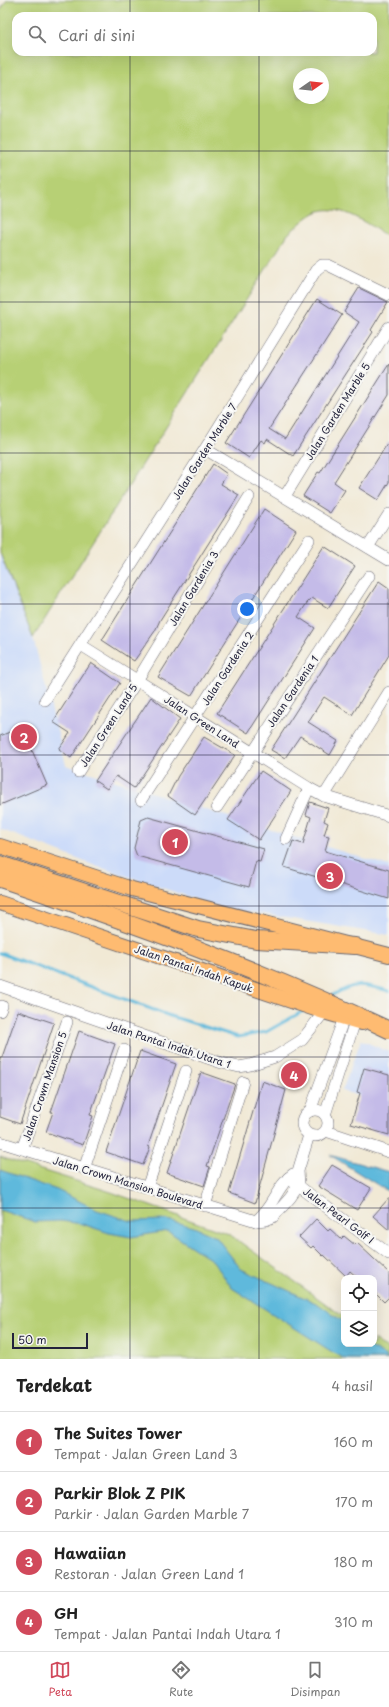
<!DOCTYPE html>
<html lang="id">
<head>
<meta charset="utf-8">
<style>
	:root { --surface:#fff; --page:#f6f6f6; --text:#222; --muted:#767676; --line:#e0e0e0; --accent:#d1495b }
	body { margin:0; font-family:"Playpen Sans",sans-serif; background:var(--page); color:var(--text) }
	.controls { position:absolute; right:12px; bottom:12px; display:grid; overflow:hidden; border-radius:8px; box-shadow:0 4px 16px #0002 }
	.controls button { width:36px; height:36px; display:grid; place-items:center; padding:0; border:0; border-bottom:1px solid var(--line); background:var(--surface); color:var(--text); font:20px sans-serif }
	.compass { position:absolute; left:293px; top:68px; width:36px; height:36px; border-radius:50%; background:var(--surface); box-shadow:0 4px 16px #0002; rotate:76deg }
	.scale { position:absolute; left:12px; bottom:10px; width:76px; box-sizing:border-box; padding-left:4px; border:2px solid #22223b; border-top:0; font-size:11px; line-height:14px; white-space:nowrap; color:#22223b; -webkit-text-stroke:3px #f6f6f2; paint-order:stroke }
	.you { position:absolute; left:247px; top:609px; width:14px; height:14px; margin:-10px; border:3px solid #fff; border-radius:50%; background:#1a73e8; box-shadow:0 0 0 6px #1a73e833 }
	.badge { display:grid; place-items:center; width:26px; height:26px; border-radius:50%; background:var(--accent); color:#fff; font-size:13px; font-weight:700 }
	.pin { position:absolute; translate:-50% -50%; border:2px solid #fff; box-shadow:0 1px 4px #0006 }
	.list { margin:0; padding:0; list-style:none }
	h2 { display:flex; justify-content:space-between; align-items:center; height:52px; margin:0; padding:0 16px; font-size:17px }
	h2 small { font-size:13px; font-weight:400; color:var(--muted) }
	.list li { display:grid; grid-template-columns:26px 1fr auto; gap:12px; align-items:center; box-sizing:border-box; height:60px; padding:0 16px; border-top:1px solid var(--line) }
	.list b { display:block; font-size:15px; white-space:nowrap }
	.list p { margin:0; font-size:13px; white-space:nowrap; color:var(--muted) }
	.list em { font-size:13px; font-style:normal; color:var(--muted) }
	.icon { flex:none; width:22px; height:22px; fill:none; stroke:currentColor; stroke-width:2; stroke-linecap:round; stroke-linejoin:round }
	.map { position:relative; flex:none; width:389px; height:1359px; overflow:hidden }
	.search { position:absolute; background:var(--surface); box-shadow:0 4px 16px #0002; left:12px; right:12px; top:12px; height:44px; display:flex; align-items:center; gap:10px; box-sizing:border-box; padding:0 14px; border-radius:12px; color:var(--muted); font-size:15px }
	.sheet { height:292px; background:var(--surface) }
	nav { display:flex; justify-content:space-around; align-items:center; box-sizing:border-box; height:56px; border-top:1px solid var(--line); background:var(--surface); font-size:11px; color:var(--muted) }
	nav a { display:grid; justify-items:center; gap:2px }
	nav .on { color:var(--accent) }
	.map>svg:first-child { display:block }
</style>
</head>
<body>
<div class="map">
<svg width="389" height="1359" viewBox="0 0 389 1359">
	<rect width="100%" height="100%" fill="#f6f6f2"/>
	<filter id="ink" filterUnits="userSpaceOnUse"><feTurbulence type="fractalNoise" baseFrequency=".025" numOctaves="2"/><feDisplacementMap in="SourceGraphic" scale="8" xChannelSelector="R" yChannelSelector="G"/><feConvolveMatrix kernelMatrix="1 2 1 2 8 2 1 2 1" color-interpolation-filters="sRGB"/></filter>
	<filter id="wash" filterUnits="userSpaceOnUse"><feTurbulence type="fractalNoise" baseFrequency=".012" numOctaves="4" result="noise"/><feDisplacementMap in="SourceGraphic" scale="16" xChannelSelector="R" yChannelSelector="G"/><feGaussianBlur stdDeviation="0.9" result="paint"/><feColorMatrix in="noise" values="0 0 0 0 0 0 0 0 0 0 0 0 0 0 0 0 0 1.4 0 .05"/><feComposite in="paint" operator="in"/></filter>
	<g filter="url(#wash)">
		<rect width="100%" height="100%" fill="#f1e9d5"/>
		<g fill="#ccdbf9">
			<polygon points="0,553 33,638 66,765 216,813 389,866 389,935 220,907 93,865 0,829"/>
			<polygon points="361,1040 389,1052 389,1104 342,1091"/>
		</g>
		<g fill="#b7d075" stroke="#6c7958" fill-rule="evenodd">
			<path d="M7 0H389V237C371 227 346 207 324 210 311 211 298 226 288 234L33 638 0 553V11ZM16 16H373V52H16ZM299 74H323V98H299Z"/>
			<polygon points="0,1157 111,1192 229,1234 344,1317 344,1344 374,1344 374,1339 389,1350 389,1359 0,1359"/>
		</g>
		<g fill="#5eb9dc" stroke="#406e8c">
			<polygon points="330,1155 389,1172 389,1192"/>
			<polygon points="0,1170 57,1190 97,1210 131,1221 167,1220 194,1227 216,1237 241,1269 318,1304 344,1322 344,1344 364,1344 386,1356 387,1359 346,1359 337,1355 232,1288 213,1261 168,1231 131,1237 109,1233 82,1224 61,1221 35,1222 0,1210"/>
		</g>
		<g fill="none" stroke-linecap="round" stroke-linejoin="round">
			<g stroke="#5eb9dc" stroke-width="3">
				<polyline points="0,953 170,1016 238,1037 266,1032 305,1010"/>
				<path d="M329 997C355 982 360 983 389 991"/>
			</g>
		</g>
		<g id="blocks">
			<g fill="#c4bbe8">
				<polygon points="359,288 388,302 371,330 373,332 293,456 267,439 265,443 261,440 249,458 226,443 317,299 342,315 269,429 285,439 359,322 344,312"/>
				<polygon points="389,364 389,395 334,482 345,490 330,513 303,496 318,472 320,473"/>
				<polygon points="389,441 389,482 378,500 359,488"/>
				<polygon points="213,464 227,474 221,484 239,495 160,620 155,631 134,661 102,640"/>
				<polygon points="264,509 296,530 191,696 158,677"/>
				<polygon points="324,546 355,566 328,608 312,598 307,603 298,617 315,628 248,733 217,713"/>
				<polygon points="379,581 389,588 389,655 352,715 324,697 308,722 338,741 330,755 300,736 285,758 271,750"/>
				<polygon points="91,663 120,683 71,758 59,749 70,733 53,722"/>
				<polygon points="151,697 180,719 134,788 116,776 107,789 95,781"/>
				<polygon points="22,727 47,785 0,805 0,736"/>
				<polygon points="204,737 235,755 195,815 168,796 178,776"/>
				<polygon points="261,771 291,791 259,840 228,820"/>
				<polygon points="310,802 328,808 324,821 328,823 324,835 329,836 325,851 389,870 389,899 284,867 293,841 303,844 311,817 306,815"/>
				<polygon points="148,817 264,849 260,862 256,861 249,887 137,856 134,848 141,820"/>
				<polygon points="18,1011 54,1023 20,1124 0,1117 0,1063"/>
				<polygon points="79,1031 115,1044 90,1115 93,1116 83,1145 46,1132 53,1112 51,1112"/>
				<polygon points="140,1051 176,1064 148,1146 150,1147 143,1165 106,1152"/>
				<polygon points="291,1066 302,1072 297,1083 286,1078"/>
				<polygon points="364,1068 389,1075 389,1135 351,1124 360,1093 357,1092"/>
				<polygon points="201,1072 235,1084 207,1166 210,1167 204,1186 167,1173"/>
				<polygon points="262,1081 286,1090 255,1203 229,1193"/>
				<polygon points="332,1165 371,1188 357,1210 318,1186"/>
				<polygon points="389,1198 389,1230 373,1216"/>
				<polygon points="316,1219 328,1231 330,1229 341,1239 344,1236 355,1245 357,1243 389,1273 389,1297 384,1302 374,1292 374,1278 358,1278 350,1271 346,1276 324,1255 323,1256 313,1246 311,1248 299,1237"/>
			</g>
		</g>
	</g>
	<g filter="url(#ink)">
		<use href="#blocks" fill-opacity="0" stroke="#6a6871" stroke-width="1"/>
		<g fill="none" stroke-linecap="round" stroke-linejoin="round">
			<g stroke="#6a6871" stroke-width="12">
				<g id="minor">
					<polyline points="205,449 389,560"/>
					<polyline points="285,496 389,327"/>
					<polyline points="368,547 389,514"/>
					<polyline points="81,645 309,788 324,796 389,816"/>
					<polyline points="45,700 205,449 316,270 322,265 328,265 389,295"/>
					<polyline points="78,772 138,679 249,497"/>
					<polyline points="324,796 389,692"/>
					<polyline points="141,800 309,540"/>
					<polyline points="217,807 369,576"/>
					<polyline points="286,839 309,788"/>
					<polyline points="0,986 222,1063 239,1067 250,1065 275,1057 302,1040 324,1012"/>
					<polyline points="0,1011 2,1006"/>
					<circle cx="315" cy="1123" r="13"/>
					<polyline points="310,1111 344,1018"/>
					<polyline points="325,1115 355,1021"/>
					<polyline points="326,1131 389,1152"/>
					<polyline points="0,1142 256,1221 266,1220 273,1217 290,1198 299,1185 298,1171 309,1135"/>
					<polyline points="22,1149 67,1022"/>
					<polyline points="84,1169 124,1050"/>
					<polyline points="288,1178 389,1254"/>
					<polyline points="147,1188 186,1071"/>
					<polyline points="205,1206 243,1082"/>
					<path d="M256 1221C273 1208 277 1185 293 1174"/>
				</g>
			</g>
			<g stroke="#6a6871" stroke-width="16">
				<g id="major">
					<polyline points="0,846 132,889 389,955"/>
					<polyline points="0,903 324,1012 362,1023"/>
				</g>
			</g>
			<g stroke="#6a6871" stroke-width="18">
				<g id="highway">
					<polyline points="0,864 198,929 256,940 355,946"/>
					<path d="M0 879C132 923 263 970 389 1030"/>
				</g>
			</g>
			<use href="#minor" stroke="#fff" stroke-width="11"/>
			<use href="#major" stroke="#febb71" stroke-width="14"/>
			<use href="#highway" stroke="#febb71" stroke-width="16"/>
		</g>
	</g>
	<path fill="none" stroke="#22223b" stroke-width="1" stroke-opacity="0.55" d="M130 0V16M259 0V16M130 52V1359M259 52V1359M0 151H389M0 302H389M0 453H389M0 604H389M0 755H389M0 906H389M0 1057H389M0 1208H389"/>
	<g text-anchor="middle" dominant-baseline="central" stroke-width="4" stroke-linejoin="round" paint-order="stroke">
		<g font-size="10" fill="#22223b" stroke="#f6f6f2">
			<text transform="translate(337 411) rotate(-58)">Jalan Garden Marble 5</text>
			<text transform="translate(204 451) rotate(-58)">Jalan Garden Marble 7</text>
			<text transform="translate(193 588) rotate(-59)">Jalan Gardenia 3</text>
			<text transform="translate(227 668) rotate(-57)">Jalan Gardenia 2</text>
			<text transform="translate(292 691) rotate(-56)">Jalan Gardenia 1</text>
			<text transform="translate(202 721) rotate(33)">Jalan Green Land</text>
			<text transform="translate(108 725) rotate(-57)">Jalan Green Land 5</text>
			<text transform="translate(194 968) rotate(19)">Jalan Pantai Indah Kapuk</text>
			<text transform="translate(169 1044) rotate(18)">Jalan Pantai Indah Utara 1</text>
			<text transform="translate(44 1086) rotate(-71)">Jalan Crown Mansion 5</text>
			<text transform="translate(128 1182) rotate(17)">Jalan Crown Mansion Boulevard</text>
			<text transform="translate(339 1215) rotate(37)">Jalan Pearl Golf I</text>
		</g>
	</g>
</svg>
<div class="controls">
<button><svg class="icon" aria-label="locate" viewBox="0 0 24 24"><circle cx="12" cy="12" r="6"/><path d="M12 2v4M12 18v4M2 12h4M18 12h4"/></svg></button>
<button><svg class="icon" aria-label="layers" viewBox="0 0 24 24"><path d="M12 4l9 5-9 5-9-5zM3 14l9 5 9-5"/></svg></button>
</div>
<svg class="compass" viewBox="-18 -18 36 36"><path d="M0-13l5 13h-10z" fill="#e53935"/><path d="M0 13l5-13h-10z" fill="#767676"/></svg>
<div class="scale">50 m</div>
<div class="you"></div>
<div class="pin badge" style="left:175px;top:842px">1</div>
<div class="pin badge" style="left:24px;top:737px">2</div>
<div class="pin badge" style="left:330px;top:876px">3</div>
<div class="pin badge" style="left:294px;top:1075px">4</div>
<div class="search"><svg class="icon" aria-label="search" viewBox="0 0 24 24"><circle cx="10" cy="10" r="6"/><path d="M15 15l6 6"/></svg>Cari di sini</div>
</div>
<section class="sheet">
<h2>Terdekat<small>4 hasil</small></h2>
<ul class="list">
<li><span class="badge">1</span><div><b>The Suites Tower</b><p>Tempat · Jalan Green Land 3</p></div><em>160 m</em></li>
<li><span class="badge">2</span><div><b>Parkir Blok Z PIK</b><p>Parkir · Jalan Garden Marble 7</p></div><em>170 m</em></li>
<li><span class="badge">3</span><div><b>Hawaiian</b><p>Restoran · Jalan Green Land 1</p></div><em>180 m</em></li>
<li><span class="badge">4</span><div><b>GH</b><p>Tempat · Jalan Pantai Indah Utara 1</p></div><em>310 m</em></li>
</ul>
</section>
<nav>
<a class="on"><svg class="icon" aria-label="map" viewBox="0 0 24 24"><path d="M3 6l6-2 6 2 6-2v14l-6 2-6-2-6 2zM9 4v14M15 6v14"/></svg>Peta</a>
<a><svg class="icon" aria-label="directions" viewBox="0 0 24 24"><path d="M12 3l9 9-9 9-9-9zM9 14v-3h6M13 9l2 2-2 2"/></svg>Rute</a>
<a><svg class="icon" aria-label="saved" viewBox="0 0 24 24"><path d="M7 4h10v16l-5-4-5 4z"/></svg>Disimpan</a>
</nav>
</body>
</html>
